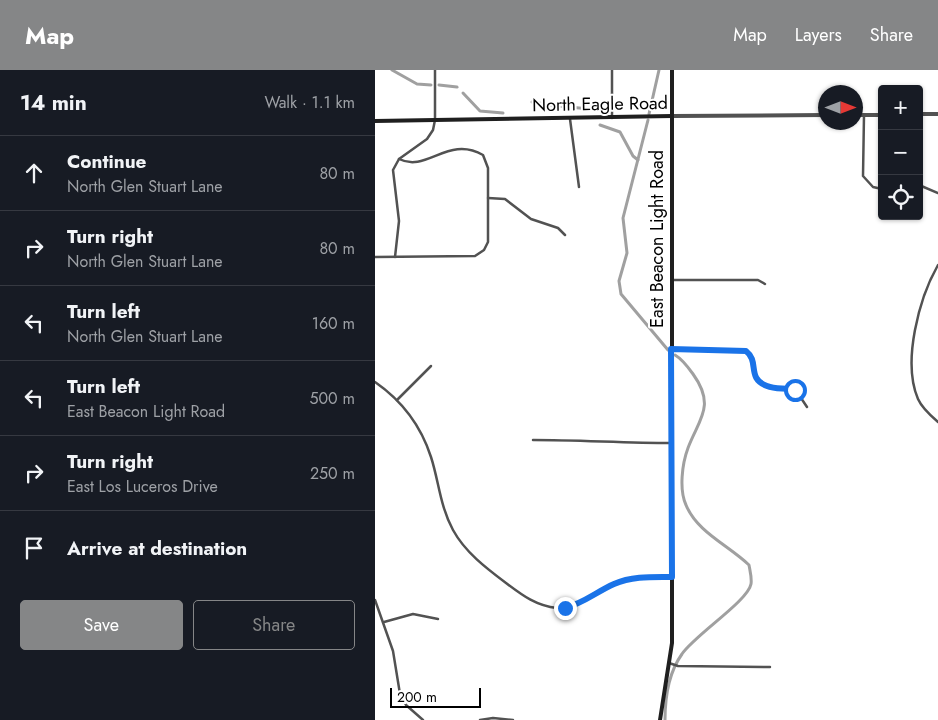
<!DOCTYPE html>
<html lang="en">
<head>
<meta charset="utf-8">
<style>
	:root { --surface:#171b24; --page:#242831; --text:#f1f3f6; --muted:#9ea1a6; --line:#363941; --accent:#858687 }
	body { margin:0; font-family:Jost,sans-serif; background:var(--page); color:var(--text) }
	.controls { position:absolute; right:15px; top:15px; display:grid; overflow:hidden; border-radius:5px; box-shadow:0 1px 4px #0004 }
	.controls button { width:45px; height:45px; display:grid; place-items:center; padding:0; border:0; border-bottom:1px solid var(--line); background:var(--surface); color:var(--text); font:25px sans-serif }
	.compass { position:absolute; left:443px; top:15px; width:45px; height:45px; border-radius:50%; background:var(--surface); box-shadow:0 1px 4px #0004; rotate:90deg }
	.scale { position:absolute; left:15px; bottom:12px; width:91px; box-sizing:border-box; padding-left:5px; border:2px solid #000; border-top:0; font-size:14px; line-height:18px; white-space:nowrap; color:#000; -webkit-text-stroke:4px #fff; paint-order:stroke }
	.stop { position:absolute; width:15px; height:15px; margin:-11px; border:4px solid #1a73e8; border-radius:50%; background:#fff }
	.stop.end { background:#1a73e8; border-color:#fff; box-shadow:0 1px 5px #0008 }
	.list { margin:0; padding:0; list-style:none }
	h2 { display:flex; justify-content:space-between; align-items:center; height:65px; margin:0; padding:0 20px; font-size:21px }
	h2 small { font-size:16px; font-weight:400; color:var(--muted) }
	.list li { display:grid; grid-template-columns:32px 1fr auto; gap:15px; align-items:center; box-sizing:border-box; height:75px; padding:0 20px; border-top:1px solid var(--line) }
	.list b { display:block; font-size:19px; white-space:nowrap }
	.list p { margin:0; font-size:16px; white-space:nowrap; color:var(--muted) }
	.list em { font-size:16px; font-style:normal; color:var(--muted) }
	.actions { display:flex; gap:10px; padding:15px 20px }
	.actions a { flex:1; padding:11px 0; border:1px solid var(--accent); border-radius:5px; text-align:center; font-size:18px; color:var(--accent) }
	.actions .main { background:var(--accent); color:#fff }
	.icon { flex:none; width:28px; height:28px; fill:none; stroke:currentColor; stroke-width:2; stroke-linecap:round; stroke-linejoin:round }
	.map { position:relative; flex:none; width:563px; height:650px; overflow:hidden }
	header { display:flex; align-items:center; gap:30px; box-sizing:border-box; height:70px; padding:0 25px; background:var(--accent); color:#fff }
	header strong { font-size:24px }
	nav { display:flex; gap:28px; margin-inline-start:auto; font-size:18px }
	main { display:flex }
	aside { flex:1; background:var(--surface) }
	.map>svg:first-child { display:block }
</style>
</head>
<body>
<header>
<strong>Map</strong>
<nav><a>Map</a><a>Layers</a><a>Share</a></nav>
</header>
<main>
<aside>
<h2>14 min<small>Walk · 1.1 km</small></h2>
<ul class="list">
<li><svg class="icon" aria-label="ahead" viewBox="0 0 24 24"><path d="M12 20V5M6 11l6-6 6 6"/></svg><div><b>Continue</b><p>North Glen Stuart Lane</p></div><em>80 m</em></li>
<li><svg class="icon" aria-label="right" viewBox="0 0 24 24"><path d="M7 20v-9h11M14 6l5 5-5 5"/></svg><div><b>Turn right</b><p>North Glen Stuart Lane</p></div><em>80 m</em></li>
<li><svg class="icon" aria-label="left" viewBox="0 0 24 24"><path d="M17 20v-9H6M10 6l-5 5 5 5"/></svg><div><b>Turn left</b><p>North Glen Stuart Lane</p></div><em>160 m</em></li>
<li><svg class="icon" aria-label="left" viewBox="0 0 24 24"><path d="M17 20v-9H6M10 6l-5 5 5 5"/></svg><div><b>Turn left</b><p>East Beacon Light Road</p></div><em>500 m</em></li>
<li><svg class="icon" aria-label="right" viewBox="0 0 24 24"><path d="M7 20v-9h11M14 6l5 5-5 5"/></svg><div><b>Turn right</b><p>East Los Luceros Drive</p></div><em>250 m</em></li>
<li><svg class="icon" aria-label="arrive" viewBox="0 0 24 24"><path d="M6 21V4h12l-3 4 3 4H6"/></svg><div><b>Arrive at destination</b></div></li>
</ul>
<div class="actions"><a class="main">Save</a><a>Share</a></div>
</aside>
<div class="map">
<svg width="563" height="650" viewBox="0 0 563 650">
	<rect width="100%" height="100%" fill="#fff"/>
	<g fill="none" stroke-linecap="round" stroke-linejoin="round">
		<g stroke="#a0a0a0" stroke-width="3">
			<polyline points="17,0 42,14 56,15"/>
			<polyline points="64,15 82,17"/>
			<polyline points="88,23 105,41 128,43"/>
			<polyline points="157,32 176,35"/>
			<polyline points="181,36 216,39"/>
			<polyline points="274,44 284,0"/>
			<polyline points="273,50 248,148 252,183 244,211 246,224 293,280"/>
			<polyline points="225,55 245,62 258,86 263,90"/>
			<path d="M290 650C290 628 294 602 307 584 320 565 373 531 376 514 377 508 375 501 374 495 353 475 322 462 311 435 304 420 307 394 313 378 324 349 341 336 318 304 313 297 307 289 300 285"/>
		</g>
		<g stroke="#525252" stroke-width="2.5">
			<polyline points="237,0 237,48"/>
			<polyline points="489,45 488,106 498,117 507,119"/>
			<polyline points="195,49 204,117"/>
			<polyline points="544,115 563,123"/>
			<polyline points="113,128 130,129 156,149 183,158 190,165"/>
			<path d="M0 187 100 186 109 180 113 172V98L108 85C73 65 52 103 24 89"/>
			<polyline points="20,187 24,151 18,100 24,89 52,69 58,60 60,50 60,0"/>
			<path d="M563 195C544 228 527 292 543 329 547 338 556 346 563 352"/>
			<polyline points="297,210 383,210 390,214"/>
			<path d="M298 279 371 281C385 292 371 308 392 316 401 320 411 317 420 319L432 337"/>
			<path d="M0 312C26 330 46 356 56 387 64 412 65 436 78 460 90 482 111 498 131 513 147 525 161 536 182 538 207 539 222 520 244 512 261 506 279 507 297 507"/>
			<polyline points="22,330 56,296"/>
			<path d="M158 370C204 370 250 373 296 373"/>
			<polyline points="0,530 18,581 25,624 31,635 48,650"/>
			<polyline points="9,552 38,544 63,549"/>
			<polyline points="294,593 303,596 395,597"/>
			<polyline points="105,650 118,648 138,650"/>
		</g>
		<g stroke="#525252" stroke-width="4">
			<polyline points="544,44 563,44"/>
			<polyline points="480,45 507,45"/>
			<polyline points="297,46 450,45"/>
		</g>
		<g stroke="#1f1f1f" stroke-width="4">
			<polyline points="0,51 297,46"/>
			<polyline points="285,650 297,573 297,0"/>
		</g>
	</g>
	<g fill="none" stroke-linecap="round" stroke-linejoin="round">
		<path stroke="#1a73e8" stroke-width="6" d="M190 538C209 533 221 522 239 514 257 506 277 507 297 507L296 279 371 281C385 292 371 308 392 316 401 320 411 317 420 320"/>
	</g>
	<g text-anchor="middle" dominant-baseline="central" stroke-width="4" stroke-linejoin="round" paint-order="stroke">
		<g font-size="18" fill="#000" stroke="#fff">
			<text transform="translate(225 34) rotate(-1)">North Eagle Road</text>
			<text transform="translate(282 169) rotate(-90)">East Beacon Light Road</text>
		</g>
	</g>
</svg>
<div class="controls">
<button>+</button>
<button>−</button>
<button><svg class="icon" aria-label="locate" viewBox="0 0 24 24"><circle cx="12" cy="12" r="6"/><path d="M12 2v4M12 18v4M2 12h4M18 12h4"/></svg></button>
</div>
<svg class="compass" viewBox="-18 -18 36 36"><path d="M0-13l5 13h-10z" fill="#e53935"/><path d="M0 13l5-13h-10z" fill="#9ea1a6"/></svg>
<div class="scale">200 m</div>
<div class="stop" style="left:420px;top:320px"></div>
<div class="stop end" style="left:190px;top:538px"></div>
</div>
</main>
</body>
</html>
